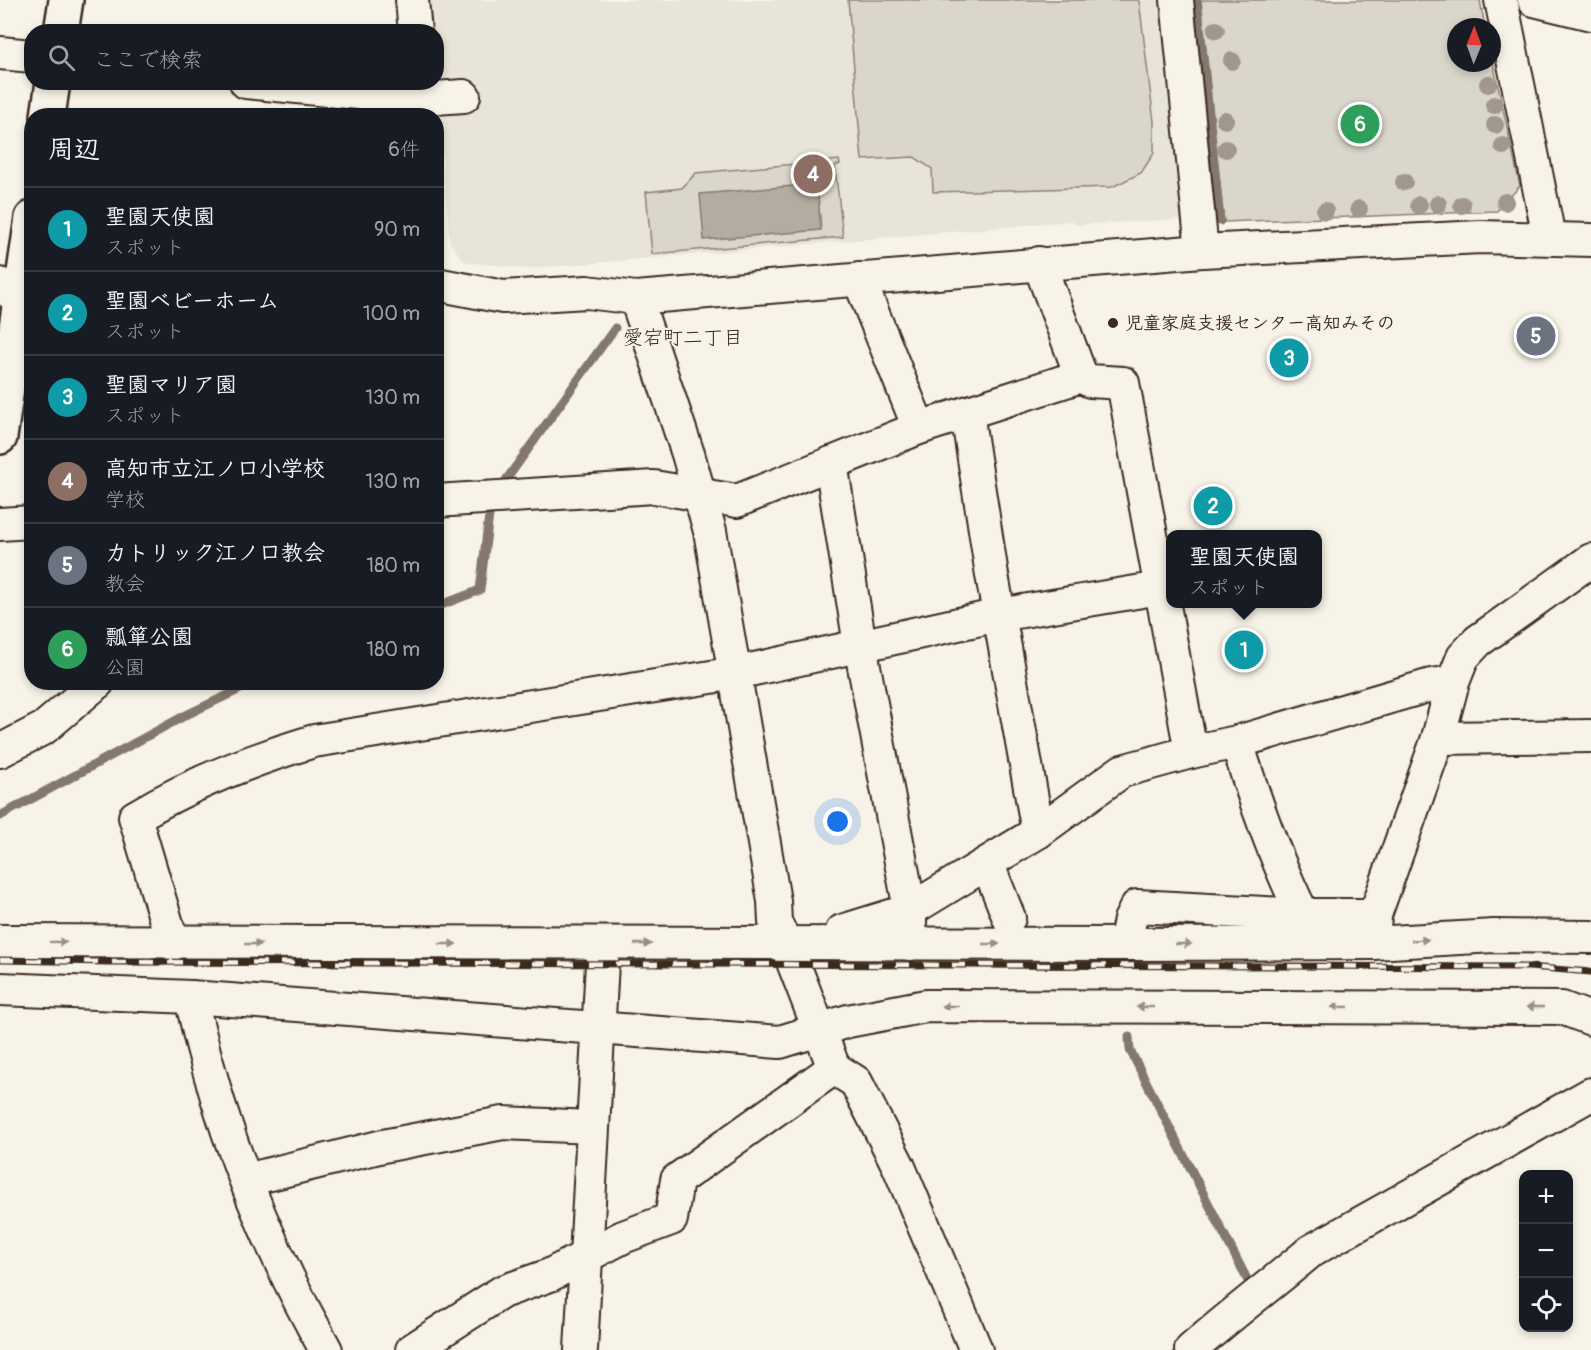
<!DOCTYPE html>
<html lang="ja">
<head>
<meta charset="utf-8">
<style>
	:root { --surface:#171b24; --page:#20242c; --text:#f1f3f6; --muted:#9ea1a6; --line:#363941; --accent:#8c9099 }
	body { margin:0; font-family:Pangolin,"Klee One",sans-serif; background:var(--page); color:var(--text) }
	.controls { position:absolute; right:18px; bottom:18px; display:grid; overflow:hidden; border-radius:12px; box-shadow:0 3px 9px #0003 }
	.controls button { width:54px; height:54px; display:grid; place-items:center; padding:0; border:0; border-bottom:2px solid var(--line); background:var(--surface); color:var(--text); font:30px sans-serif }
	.compass { position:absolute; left:1447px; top:18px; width:54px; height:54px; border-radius:50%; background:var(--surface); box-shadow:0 3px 9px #0003; rotate:1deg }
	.you { position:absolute; left:838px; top:822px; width:21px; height:21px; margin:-15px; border:4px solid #fff; border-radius:50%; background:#1a73e8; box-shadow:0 0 0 9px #1a73e833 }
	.badge { display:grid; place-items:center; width:39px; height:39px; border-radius:50%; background:var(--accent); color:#fff; font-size:20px; font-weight:700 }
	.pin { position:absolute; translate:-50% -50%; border:3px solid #fff; box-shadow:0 2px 6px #0006 }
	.popup { position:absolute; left:1166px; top:530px; width:156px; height:78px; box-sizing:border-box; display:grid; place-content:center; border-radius:12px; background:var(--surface); filter:drop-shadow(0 2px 4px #0005); font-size:20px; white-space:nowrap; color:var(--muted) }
	.popup b { font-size:22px; color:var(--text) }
	.popup::after { content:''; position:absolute; left:50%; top:100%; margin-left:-12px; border:12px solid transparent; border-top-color:var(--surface) }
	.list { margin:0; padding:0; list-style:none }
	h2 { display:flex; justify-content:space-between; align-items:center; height:78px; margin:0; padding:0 24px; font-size:26px }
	h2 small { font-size:20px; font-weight:400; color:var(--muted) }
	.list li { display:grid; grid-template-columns:39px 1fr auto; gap:18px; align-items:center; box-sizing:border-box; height:84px; padding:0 24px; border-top:2px solid var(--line) }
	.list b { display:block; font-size:22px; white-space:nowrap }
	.list p { margin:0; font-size:20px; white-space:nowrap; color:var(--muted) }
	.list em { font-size:20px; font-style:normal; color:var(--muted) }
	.icon { flex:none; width:33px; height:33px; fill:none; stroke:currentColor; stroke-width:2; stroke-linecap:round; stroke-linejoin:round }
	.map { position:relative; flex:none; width:1591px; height:1350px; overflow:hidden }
	.search { position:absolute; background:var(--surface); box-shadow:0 3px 9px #0003; left:24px; top:24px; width:420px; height:66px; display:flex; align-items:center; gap:15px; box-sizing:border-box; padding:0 21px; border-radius:24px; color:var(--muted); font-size:22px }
	.panel { position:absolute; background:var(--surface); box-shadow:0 3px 9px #0003; left:24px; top:108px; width:420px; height:582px; border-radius:24px }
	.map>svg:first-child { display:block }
</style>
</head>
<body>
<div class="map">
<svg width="1591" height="1350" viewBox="0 0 1591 1350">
	<rect width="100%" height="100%" fill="#f7f3e8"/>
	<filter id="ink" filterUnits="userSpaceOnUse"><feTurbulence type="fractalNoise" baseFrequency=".0167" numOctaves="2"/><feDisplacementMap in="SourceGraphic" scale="12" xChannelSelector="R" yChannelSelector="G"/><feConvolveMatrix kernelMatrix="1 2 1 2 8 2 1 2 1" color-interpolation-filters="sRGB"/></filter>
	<g filter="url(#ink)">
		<polygon fill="#e9e4d9" points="429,0 1166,0 1186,219 1076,225 1072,221 528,269 465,262 450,243 436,83 436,32 432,31"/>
		<g fill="#dbd6cb" stroke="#8b8074" stroke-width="1.5">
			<polygon points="848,0 1139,0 1154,122 1154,153 1141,173 1112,187 933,192 932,169 914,157 862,160"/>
			<polygon points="1201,0 1480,0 1485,27 1456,27 1456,63 1492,63 1492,58 1520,186 1497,211 1224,222"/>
			<polygon points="839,160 840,164 835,166 843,237 652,254 646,192 682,188 696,173"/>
		</g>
		<polygon fill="#b4aca0" stroke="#84786c" stroke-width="1.5" points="817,184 821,230 704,240 700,194"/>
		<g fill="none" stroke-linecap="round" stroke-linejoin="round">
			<g stroke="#84786c" stroke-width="9">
				<polyline points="1197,0 1220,221"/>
				<polyline points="506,480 615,328"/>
				<polyline points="436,607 480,590 489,515"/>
				<polyline points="0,816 186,715 255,682"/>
				<polyline points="1129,1037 1130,1050 1249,1283"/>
			</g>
			<g stroke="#3b2a1e" stroke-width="36">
				<g id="minor">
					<polyline points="412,0 415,32"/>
					<polyline points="1177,0 1202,251"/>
					<polyline points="1501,0 1549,237"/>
					<polyline points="1534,0 1591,14"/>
					<polyline points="0,53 32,56"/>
					<polyline points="246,82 420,99 464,96"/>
					<polyline points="1039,263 1081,376 1090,381 1123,383 1191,752 1237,742 1431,685 1453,682"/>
					<polyline points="859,279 919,428"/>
					<polyline points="0,284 32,310"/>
					<polyline points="436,284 503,297 587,292 636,298 1202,251 1481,237 1591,240"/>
					<polyline points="636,298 688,454 710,531 774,901 775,922 786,944 834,1068 856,1082 899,1167 976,1350"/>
					<polyline points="967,413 992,575 1038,832"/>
					<polyline points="831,463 860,645 910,910 910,944"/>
					<polyline points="436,501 654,487 737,501 919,428 1081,376"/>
					<polyline points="0,524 32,522"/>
					<polyline points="1438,738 1591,736"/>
					<path d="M1237 742C1255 802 1275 859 1303 915"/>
					<polyline points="0,751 44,728 98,682"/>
					<polyline points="988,865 1009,918"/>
					<polyline points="842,931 910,910 1038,832 1122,771 1191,752"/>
					<polyline points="0,941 1125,944 1373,943 1494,936 1591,937"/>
					<polyline points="1373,943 1375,915 1438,738 1453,682 1463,657 1478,641 1591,560"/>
					<path d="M173 944 135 817C191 783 251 760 314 741L736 673 999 615 1160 588"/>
					<polyline points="1125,944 1130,920 1137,906 1303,915 1375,915"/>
					<polyline points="0,989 191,997 780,1042 848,1021 926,1006 1562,1008 1591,1019"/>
					<path d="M191 997C217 1120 264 1240 326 1350"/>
					<polyline points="246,1180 383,1146 503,1123 592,1127"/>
					<polyline points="412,1350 502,1292 550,1275 623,1237 671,1219 677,1180 834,1068"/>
					<polyline points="581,1350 603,944"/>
					<path d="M1191 1350C1230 1315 1271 1285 1311 1251L1591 1094"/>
				</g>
			</g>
			<g stroke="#3b2a1e" stroke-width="38">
				<g id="major">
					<polyline points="61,32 66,0"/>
					<polyline points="48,116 53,82"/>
					<polyline points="0,437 32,218"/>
				</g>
			</g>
			<use href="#minor" stroke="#f7f3e8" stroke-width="32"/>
			<use href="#major" stroke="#f7f3e8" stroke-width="33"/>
			<g stroke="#3b2a1e" stroke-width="7">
				<polyline id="rail" points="0,960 110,962 1529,967 1591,972"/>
			</g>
			<use href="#rail" stroke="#f7f3e8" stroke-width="4.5" stroke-dasharray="14" stroke-linecap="butt"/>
		</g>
		<g fill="#a1978c">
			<circle cx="1216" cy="30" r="9"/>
			<circle cx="1232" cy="61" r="9"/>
			<circle cx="1488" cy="84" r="9"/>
			<circle cx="1494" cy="105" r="9"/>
			<circle cx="1225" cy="120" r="9"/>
			<circle cx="1495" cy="125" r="9"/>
			<circle cx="1503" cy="146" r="9"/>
			<circle cx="1226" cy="149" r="9"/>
			<circle cx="1404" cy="182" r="9"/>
			<circle cx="1505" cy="202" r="9"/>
			<circle cx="1438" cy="204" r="9"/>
			<circle cx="1419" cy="205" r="9"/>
			<circle cx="1462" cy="205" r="9"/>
			<circle cx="1359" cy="209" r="9"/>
			<circle cx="1325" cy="211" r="9"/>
		</g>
		<defs><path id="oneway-solid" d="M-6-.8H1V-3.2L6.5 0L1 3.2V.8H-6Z" transform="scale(1.5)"/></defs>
		<g fill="#998e83">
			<use href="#oneway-solid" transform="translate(1420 940) rotate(-3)"/>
			<use href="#oneway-solid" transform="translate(58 942) rotate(1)"/>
			<use href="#oneway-solid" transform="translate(253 944)"/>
			<use href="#oneway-solid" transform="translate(448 944)"/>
			<use href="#oneway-solid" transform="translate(643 944)"/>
			<use href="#oneway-solid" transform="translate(991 944)"/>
			<use href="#oneway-solid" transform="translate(1183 944)"/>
			<use href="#oneway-solid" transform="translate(950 1006) rotate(-180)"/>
			<use href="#oneway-solid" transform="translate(1145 1007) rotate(-180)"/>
			<use href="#oneway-solid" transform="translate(1340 1007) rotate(-180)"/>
			<use href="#oneway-solid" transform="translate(1535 1007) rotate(-180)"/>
		</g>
	</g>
	<circle fill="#3b2a1e" stroke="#f7f3e8" stroke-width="2" cx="1113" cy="323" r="6"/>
	<g text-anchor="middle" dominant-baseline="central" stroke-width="4.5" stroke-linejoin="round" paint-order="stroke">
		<g font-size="18" font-weight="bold" fill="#3b2a1e" stroke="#f7f3e8" text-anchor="start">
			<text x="1125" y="323">児童家庭支援センター高知みその</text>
		</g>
		<g font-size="20" fill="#3b2a1e" stroke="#f7f3e8">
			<text x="683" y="337">愛宕町二丁目</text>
		</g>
	</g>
</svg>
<div class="controls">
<button>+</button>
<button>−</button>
<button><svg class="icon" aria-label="locate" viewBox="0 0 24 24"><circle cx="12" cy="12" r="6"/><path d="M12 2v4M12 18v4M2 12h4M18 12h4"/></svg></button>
</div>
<svg class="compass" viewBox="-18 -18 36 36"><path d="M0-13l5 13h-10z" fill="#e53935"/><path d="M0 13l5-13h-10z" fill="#9ea1a6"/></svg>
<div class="you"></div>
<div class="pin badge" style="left:1244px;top:650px;background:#0f9aa8">1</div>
<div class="popup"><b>聖園天使園</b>スポット</div>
<div class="pin badge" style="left:1213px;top:506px;background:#0f9aa8">2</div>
<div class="pin badge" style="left:1289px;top:358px;background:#0f9aa8">3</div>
<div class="pin badge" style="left:813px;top:174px;background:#8d6e63">4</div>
<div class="pin badge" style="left:1536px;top:336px;background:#6b7280">5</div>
<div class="pin badge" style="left:1360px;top:124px;background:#2e9e5b">6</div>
<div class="search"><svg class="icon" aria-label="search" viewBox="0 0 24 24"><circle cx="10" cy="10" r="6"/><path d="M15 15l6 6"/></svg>ここで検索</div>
<section class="panel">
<h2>周辺<small>6件</small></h2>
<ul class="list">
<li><span class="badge" style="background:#0f9aa8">1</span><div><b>聖園天使園</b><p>スポット</p></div><em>90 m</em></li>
<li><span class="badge" style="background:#0f9aa8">2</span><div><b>聖園ベビーホーム</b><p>スポット</p></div><em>100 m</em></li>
<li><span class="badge" style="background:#0f9aa8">3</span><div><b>聖園マリア園</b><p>スポット</p></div><em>130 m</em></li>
<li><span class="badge" style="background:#8d6e63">4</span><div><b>高知市立江ノ口小学校</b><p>学校</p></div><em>130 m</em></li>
<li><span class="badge" style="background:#6b7280">5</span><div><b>カトリック江ノ口教会</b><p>教会</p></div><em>180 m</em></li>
<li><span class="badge" style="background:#2e9e5b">6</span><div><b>瓢箪公園</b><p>公園</p></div><em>180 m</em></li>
</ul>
</section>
</div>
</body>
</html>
